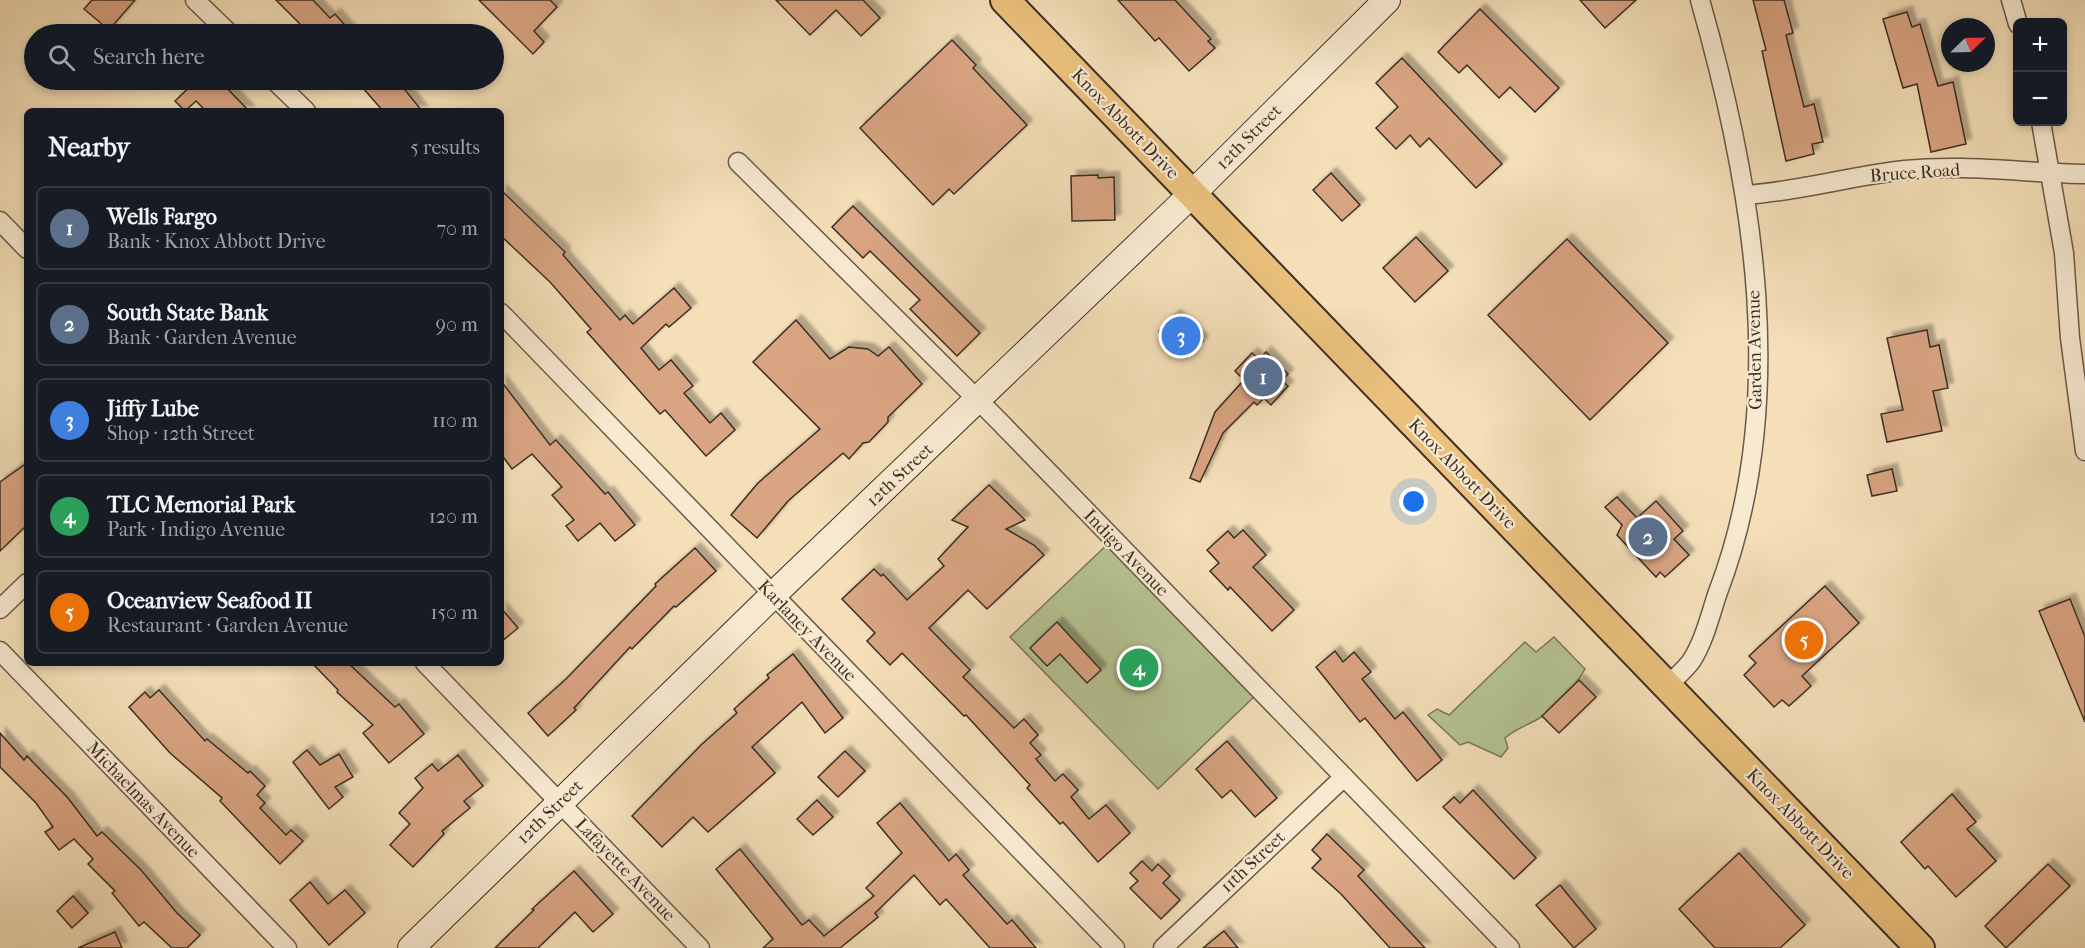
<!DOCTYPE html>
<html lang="en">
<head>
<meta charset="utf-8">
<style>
	:root { --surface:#171b24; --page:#20242c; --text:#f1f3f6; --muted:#9ea1a6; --line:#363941; --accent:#ea580c }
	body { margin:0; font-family:"IM FELL French Canon",serif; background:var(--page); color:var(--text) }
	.controls { position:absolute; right:18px; top:18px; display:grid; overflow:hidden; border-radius:9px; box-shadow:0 3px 9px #0003 }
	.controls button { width:54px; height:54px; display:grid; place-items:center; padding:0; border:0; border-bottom:2px solid var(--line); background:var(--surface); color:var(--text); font:30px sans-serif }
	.compass { position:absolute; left:1941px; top:18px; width:54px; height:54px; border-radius:50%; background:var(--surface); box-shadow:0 3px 9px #0003; rotate:67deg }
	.you { position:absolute; left:1414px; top:502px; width:21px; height:21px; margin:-15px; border:4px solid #fff; border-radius:50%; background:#1a73e8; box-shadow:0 0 0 9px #1a73e833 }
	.badge { display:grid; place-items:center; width:39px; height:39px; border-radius:50%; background:var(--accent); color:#fff; font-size:20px; font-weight:700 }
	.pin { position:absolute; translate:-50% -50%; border:3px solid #fff; box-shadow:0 2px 6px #0006 }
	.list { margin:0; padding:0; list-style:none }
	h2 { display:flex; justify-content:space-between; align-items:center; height:78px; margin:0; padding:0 24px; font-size:26px }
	h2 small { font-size:20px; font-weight:400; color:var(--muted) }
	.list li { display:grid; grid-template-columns:39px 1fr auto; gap:18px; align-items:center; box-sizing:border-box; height:84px; margin:0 12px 12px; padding:0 12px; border:2px solid var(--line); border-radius:9px }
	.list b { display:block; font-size:22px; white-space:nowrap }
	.list p { margin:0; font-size:20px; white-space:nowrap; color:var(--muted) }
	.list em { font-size:20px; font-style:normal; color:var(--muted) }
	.icon { flex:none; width:33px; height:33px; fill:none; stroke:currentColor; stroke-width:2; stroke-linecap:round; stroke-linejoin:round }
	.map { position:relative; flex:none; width:2085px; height:948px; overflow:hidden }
	.search { position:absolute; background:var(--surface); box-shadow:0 3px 9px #0003; left:24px; top:24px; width:480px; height:66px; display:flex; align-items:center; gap:15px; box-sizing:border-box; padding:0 21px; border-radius:33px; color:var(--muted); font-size:22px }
	.panel { position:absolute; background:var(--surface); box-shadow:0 3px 9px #0003; left:24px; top:108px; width:480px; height:558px; border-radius:9px }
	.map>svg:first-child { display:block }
</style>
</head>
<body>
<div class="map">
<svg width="2085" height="948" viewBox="0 0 2085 948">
	<defs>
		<filter id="shadow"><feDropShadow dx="5.5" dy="-5.5" stdDeviation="1.5" flood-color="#0004"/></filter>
	</defs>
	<rect width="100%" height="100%" fill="#f4dfb8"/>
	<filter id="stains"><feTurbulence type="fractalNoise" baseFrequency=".00333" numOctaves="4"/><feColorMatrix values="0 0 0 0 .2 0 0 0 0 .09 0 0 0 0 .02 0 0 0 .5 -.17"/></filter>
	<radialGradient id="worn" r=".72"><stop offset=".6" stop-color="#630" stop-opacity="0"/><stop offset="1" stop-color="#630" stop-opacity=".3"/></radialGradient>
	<g fill="#b5c393" stroke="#78785c" stroke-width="1.5">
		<polygon points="1113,539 1260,691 1158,789 1010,637"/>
		<path d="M1554 637 1585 669C1576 685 1558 706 1541 717 1529 725 1516 728 1505 738L1508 748 1501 757 1468 742 1460 745 1428 715 1437 709 1449 715 1525 642 1536 652Z"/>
	</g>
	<g fill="#d9a482" stroke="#3c2d25" stroke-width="1.5" filter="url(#shadow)">
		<polygon points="92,0 135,0 109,30 84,9"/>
		<polygon points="276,0 313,0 330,18 335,14 353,34 310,34"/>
		<polygon points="479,0 550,0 557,7 534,31 544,42 533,54"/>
		<polygon points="776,0 863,0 880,18 861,36 836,10 810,35"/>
		<polygon points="1118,0 1175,0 1211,39 1208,41 1215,48 1189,71 1159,38 1155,41"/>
		<polygon points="1580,0 1636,0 1605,28"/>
		<polygon points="1753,0 1784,0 1793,33 1786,35 1804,107 1814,104 1823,142 1812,144 1814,154 1786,161 1762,51 1766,50"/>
		<polygon points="1480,9 1559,88 1535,112 1510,87 1499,98 1467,65 1459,73 1438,52"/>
		<polygon points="1907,12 1912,27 1920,24 1938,86 1953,82 1966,144 1931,152 1917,84 1903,88 1883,19"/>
		<polygon points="952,40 976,65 973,68 1027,125 954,194 949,189 933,205 860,128"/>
		<polygon points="1402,58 1502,164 1476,188 1429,138 1420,147 1410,135 1396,149 1376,128 1398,107 1376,83"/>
		<polygon points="197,80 219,80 249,111 206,111 196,101 185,111 175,101"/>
		<polygon points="356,80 397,80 422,111 383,111"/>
		<polygon points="1331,173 1360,205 1342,221 1313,190"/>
		<polygon points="1098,175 1098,178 1114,177 1115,220 1072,221 1071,176"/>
		<polygon points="501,190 565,252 563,255 620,320 625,315 633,324 674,288 691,308 669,327 666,324 641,348 659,370 671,360 693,386 684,393 710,423 721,413 735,430 706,456 665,410 660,414 587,332 591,329 550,282 501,236"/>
		<polygon points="853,206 980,333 957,356 910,309 920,300 870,251 863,258 832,227"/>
		<polygon points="1416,237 1448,271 1415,302 1383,268"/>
		<polygon points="1567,239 1668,343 1590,420 1488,315"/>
		<polygon points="1175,315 1203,341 1186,358 1159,331"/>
		<polygon points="796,320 830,359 849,347 868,349 878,356 889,347 922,384 888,417 888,422 869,442 863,443 849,459 843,453 788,501 757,538 731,515 758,483 820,429 753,362"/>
		<polygon points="1927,330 1930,347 1939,345 1948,388 1933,391 1942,431 1887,442 1881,414 1903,410 1887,338"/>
		<polygon points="1266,352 1288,374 1282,381 1288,386 1271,405 1264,398 1257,405 1254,402 1223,433 1200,482 1190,478 1215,412 1244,380 1235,371 1252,353 1259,359"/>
		<polygon points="501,381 550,445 556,440 605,494 608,492 635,525 615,541 600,523 578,541 566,526 574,520 552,495 562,487 532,454 512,469 501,454"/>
		<polygon points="27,463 27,525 0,551 0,482"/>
		<polygon points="1892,469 1897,491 1872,496 1867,475"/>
		<polygon points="989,485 1025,520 1006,529 1034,545 1044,555 987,609 968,590 929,628 970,670 963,677 1014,728 1024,719 1038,735 1030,743 1041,755 1036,759 1055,781 1063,774 1078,790 1071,797 1089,819 1106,805 1130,833 1098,862 1063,822 1060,824 1027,788 1030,785 966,715 964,716 902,653 890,665 867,641 875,633 842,599 874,569 881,576 883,574 907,600 944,566 938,559 968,527 952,520"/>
		<polygon points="1617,497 1637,518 1656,501 1683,531 1674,539 1689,555 1665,577 1660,572 1656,577 1617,535 1622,525 1605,507"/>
		<polygon points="1243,530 1266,555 1253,567 1294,610 1272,631 1230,587 1228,590 1210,571 1219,563 1207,550 1228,531 1234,538"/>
		<polygon points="695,548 716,571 676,607 674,606 632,649 630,647 574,708 576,710 548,736 528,713 566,679 656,586 655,584"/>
		<polygon points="1825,586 1859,623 1802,676 1811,686 1789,706 1782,700 1774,707 1744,675 1756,663 1749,656"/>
		<polygon points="2070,599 2085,637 2085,722 2039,611"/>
		<polygon points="501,608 518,628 501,642"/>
		<polygon points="1057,622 1101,670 1087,683 1060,654 1047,666 1030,648"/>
		<polygon points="1335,651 1343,662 1354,652 1371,672 1362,679 1395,719 1403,712 1442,760 1417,781 1365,718 1360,722 1316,667"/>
		<polygon points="793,654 843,718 825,733 802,702 752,747 775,773 708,832 693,817 662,847 632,816 701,745 737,713 734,709 769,678 767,675"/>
		<polygon points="312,663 348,663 395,707 399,704 424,734 389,763 363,733 373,725 337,692 338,690"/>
		<polygon points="1579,680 1596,697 1559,733 1542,716"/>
		<polygon points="159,690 205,741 207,739 248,773 250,771 265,786 257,795 265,803 260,808 286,835 291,830 303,841 280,864 220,801 222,798 170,753 129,707 145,692 150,698"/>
		<polygon points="0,733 24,760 27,756 68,798 97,836 102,832 141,870 177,913 200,935 187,948 172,948 144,922 139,926 112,893 115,891 88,864 93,859 74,839 59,850 45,832 53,827 36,803 0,767"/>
		<polygon points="1227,741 1277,798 1255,817 1231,790 1222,798 1196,769"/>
		<polygon points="307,750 320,765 339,754 353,777 335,787 343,797 329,809 293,762"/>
		<polygon points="845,751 865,771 838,797 818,777"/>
		<polygon points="458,755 483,786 464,801 470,808 442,831 444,834 413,867 390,845 410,824 399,813 423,788 415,778 432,764 438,771"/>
		<polygon points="1473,790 1536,858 1514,879 1443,807 1454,797 1460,803"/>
		<polygon points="1952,794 1976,822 1967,829 1996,861 1956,897 1928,866 1925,869 1901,842"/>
		<polygon points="817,800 833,817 813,835 797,819"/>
		<polygon points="900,803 949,861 956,854 969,870 963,875 1007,924 1012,920 1036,948 990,948 946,899 940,905 914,875 875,913 878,917 840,948 763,948 773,939 716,869 740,849 802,925 809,920 824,936 874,896 866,888 902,853 877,823"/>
		<polygon points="1327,834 1364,870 1358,876 1425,948 1390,948 1341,894 1312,868 1321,859 1312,850"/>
		<polygon points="1739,853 1805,925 1780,948 1715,948 1679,909"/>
		<polygon points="1142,861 1152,871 1158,864 1170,876 1163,883 1180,900 1161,919 1130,888 1138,881 1130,873"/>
		<polygon points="2048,864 2070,886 2006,948 1985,926"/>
		<polygon points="574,871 613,914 593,932 575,912 538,948 495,948 534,910 532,909"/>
		<polygon points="310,882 328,904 345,890 365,913 329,945 290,900"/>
		<polygon points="1560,885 1596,929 1574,948 1536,905"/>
		<polygon points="73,896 88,913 72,928 57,911"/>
		<polygon points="1224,931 1238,948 1203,948"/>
		<polygon points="115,932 122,948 78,948"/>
	</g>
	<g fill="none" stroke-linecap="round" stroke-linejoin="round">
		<g stroke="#6a5a4a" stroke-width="21">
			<g id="street">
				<polyline points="195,0 230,34"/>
				<polyline points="2011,0 2018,24"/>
				<polyline points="274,80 306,111"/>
				<polyline points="2041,122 2064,253 2070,338 2085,451"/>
				<polyline points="738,162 998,420 1510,948"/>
				<path d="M1746 195C1800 191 1851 176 1905 170 1965 164 2025 173 2085 174"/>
				<polyline points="0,221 27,249"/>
				<polyline points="501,313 1115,948"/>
				<polyline points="0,609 27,583"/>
				<polyline points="0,651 287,948"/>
				<polyline points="425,663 700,948"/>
				<path d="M1667 686C1675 678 1686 669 1692 660 1705 639 1710 615 1718 592 1790 403 1754 189 1700 0"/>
				<polyline points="1163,948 1344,777"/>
			</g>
		</g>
		<g stroke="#3c2d25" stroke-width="28">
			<polyline id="secondary" points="411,948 773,595 1192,194 1387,0"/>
		</g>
		<g stroke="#3c2d25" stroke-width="32">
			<polyline id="primary" points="1005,0 1920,948"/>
		</g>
		<use href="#street" stroke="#f8ead1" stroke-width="18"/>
		<use href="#secondary" stroke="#f8ead1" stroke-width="26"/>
		<use href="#primary" stroke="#eac07c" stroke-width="28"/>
	</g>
	<g text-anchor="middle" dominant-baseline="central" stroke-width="4.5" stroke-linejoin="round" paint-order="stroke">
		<g font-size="18" fill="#3c2d25" stroke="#f8ead1">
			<text transform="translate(1125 124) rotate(46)">Knox Abbott Drive</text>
			<text transform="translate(1249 137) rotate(-45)">12th Street</text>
			<text transform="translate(1915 173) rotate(-4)">Bruce Road</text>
			<text transform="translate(1755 350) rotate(-91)">Garden Avenue</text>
			<text transform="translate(1462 474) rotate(46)">Knox Abbott Drive</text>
			<text transform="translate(900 475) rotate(-43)">12th Street</text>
			<text transform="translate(1126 553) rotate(46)">Indigo Avenue</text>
			<text transform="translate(807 631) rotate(46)">Karlaney Avenue</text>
			<text transform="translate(143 800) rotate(46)">Michaelmas Avenue</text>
			<text transform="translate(550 812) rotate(-44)">12th Street</text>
			<text transform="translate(1800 824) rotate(46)">Knox Abbott Drive</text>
			<text transform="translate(1253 862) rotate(-43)">11th Street</text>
			<text transform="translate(625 870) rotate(46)">Lafayette Avenue</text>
		</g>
	</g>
	<rect width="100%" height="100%" filter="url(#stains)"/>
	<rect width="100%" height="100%" fill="url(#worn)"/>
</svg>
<div class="controls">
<button>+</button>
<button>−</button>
</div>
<svg class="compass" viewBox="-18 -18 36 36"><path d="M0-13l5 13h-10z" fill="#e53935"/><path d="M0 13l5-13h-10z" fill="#9ea1a6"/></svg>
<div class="you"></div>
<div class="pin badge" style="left:1263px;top:377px;background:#5c6f8a">1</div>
<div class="pin badge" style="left:1648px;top:537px;background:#5c6f8a">2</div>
<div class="pin badge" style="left:1181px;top:336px;background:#3f7fe0">3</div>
<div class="pin badge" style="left:1139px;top:668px;background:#2e9e5b">4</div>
<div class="pin badge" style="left:1804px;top:640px;background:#e8710a">5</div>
<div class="search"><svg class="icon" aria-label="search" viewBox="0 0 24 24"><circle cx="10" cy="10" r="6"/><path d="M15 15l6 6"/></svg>Search here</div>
<section class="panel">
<h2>Nearby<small>5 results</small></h2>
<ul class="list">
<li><span class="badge" style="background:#5c6f8a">1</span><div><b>Wells Fargo</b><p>Bank · Knox Abbott Drive</p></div><em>70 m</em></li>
<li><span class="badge" style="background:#5c6f8a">2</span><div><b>South State Bank</b><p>Bank · Garden Avenue</p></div><em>90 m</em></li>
<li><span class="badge" style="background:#3f7fe0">3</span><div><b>Jiffy Lube</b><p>Shop · 12th Street</p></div><em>110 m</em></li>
<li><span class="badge" style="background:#2e9e5b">4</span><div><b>TLC Memorial Park</b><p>Park · Indigo Avenue</p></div><em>120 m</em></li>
<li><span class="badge" style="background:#e8710a">5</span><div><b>Oceanview Seafood II</b><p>Restaurant · Garden Avenue</p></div><em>150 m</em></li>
</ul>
</section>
</div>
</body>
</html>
